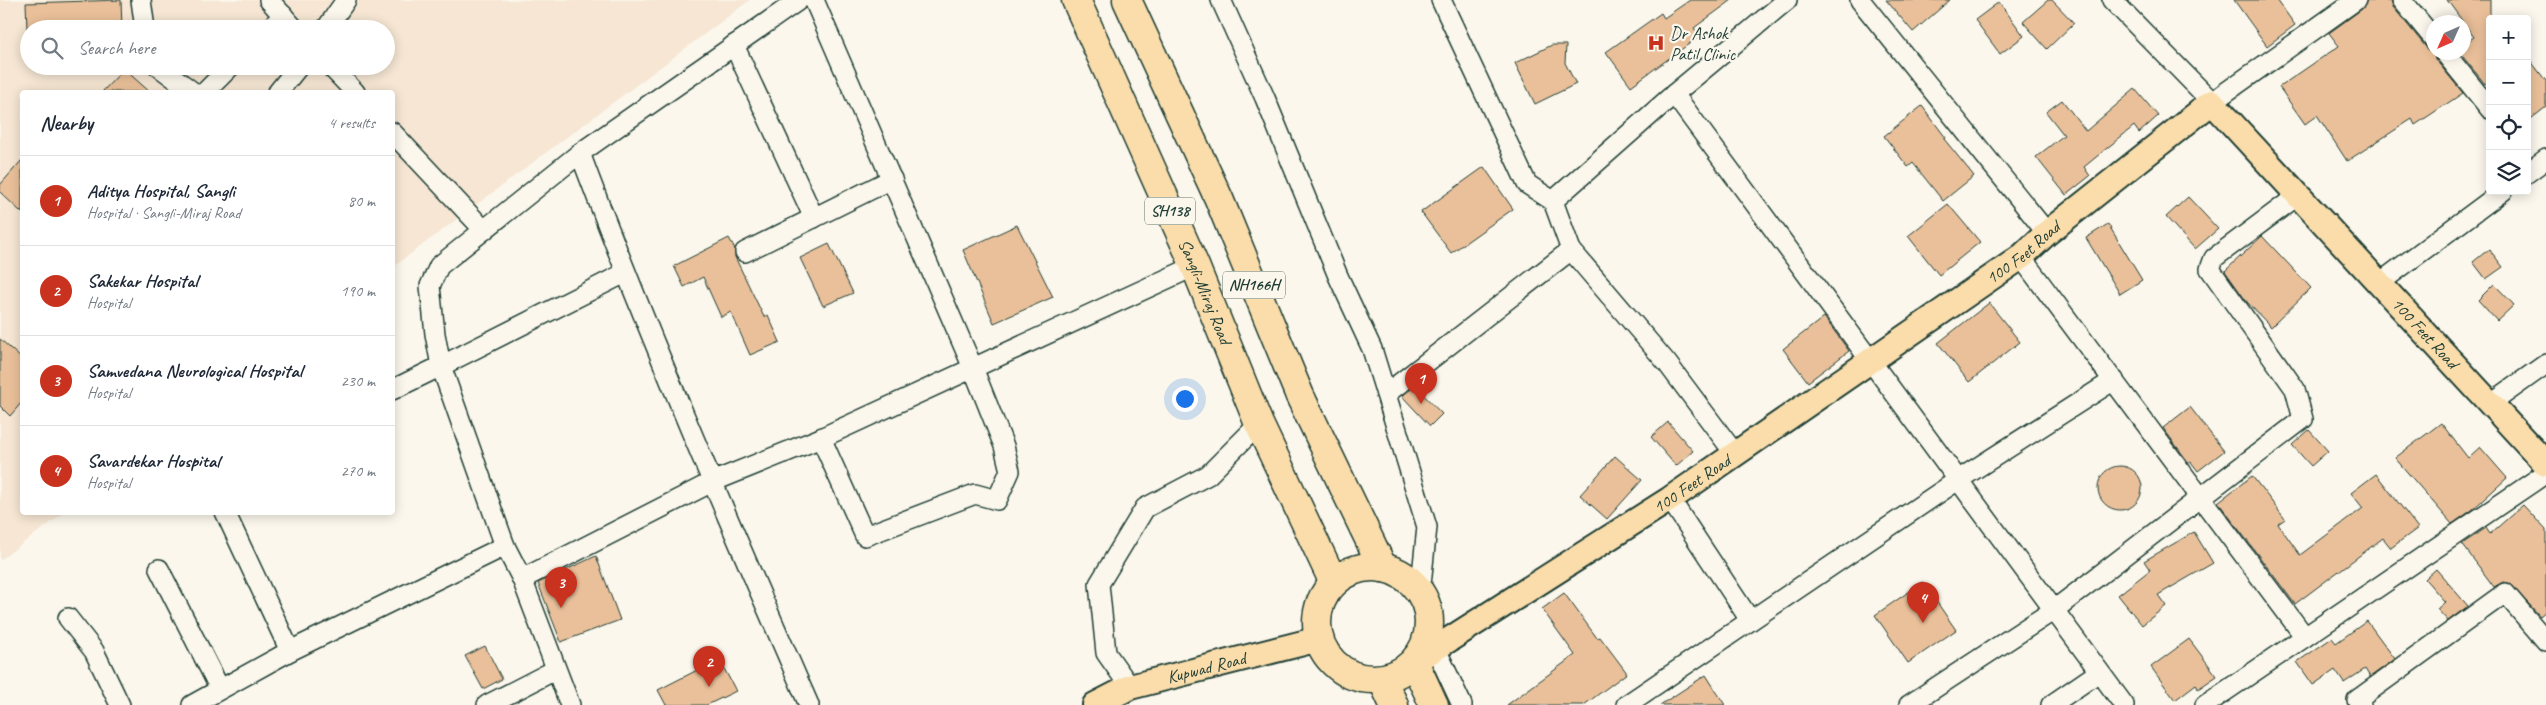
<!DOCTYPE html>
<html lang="en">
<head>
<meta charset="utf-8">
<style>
	:root { --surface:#fff; --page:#f6f6f7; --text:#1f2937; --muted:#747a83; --line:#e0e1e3; --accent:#c8321e }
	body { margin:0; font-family:Caveat,sans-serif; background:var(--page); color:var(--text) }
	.controls { position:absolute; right:15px; top:15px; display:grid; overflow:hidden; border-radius:5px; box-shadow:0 2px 12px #0003 }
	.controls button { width:45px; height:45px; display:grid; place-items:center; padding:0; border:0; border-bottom:1px solid var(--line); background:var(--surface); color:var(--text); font:25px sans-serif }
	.compass { position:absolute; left:2426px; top:15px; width:45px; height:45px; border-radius:50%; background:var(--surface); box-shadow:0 2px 12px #0003; rotate:225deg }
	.you { position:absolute; left:1184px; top:398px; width:18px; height:18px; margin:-12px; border:4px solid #fff; border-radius:50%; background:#1a73e8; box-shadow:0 0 0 8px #1a73e833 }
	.badge { display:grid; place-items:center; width:32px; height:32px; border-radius:50%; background:var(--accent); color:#fff; font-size:16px; font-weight:700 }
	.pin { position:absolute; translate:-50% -41px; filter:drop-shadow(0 1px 2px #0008) }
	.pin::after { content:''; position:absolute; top:26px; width:18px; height:15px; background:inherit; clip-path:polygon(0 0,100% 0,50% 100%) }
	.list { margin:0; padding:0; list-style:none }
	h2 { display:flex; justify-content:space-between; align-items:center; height:65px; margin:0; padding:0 20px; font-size:21px }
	h2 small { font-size:16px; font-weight:400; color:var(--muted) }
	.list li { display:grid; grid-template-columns:32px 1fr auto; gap:15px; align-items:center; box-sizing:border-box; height:90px; padding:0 20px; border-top:1px solid var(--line) }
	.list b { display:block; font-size:19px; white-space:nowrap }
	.list p { margin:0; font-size:16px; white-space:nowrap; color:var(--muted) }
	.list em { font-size:16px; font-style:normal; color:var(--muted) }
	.icon { flex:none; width:28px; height:28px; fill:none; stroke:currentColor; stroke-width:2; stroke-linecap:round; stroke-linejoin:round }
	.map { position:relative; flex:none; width:2546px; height:705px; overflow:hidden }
	.search { position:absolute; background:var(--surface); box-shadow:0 2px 12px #0003; left:20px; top:20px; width:375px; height:55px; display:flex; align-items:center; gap:12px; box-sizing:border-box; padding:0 18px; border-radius:28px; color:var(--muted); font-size:19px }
	.panel { position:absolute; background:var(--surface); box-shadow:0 2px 12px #0003; left:20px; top:90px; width:375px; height:425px; border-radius:5px }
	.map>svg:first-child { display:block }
</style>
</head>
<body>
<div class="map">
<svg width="2546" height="705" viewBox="0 0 2546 705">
	<rect width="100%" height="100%" fill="#fbf7ec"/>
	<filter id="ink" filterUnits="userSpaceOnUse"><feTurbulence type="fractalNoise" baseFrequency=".02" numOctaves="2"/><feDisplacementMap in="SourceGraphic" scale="10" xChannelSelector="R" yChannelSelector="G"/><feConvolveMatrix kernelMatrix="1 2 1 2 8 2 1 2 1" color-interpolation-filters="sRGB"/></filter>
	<g filter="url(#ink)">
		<path fill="#f6e6d3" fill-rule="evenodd" d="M0 0H750L393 267 392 92H22V512L64 513 0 560ZM29 29H386V66H29Z"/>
		<g fill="#eac09a" stroke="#1f3d34">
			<polygon points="121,0 122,29 27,29 26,3"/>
			<polygon points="1690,0 1732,0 1694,28 1700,36 1631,86 1606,52 1661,13 1664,18"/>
			<polygon points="1886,0 1950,0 1913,32"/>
			<polygon points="2048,0 2052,0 2074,23 2047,49 2023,22"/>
			<polygon points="2234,0 2277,0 2295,25 2267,46"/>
			<polygon points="2367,0 2391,0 2393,7 2430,52 2433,52 2435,59 2463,93 2415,125 2412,119 2347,161 2317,115 2305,124 2279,87 2339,46 2329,33 2362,9"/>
			<polygon points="2447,0 2490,0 2490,80 2485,84 2459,52 2464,52 2464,44 2474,37"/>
			<polygon points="1999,2 2024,36 2000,54 1975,20"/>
			<polygon points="1552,45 1566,45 1565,63 1576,84 1535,104 1515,63"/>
			<polygon points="2527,56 2546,81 2546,107 2527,122"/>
			<polygon points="124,69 150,92 102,92"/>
			<polygon points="2135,89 2158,116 2139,133 2134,126 2084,167 2090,176 2066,195 2036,157 2064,135 2046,112 2062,100 2086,131"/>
			<polygon points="1922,106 1946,138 1944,139 1974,176 1943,201 1913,163 1908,167 1884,136"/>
			<polygon points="22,160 22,213 0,192 0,185"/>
			<polygon points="1484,167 1513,209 1451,253 1421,212"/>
			<polygon points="2188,197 2218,229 2195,249 2166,217"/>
			<polygon points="1948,204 1980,242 1939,275 1908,236"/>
			<polygon points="2108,224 2142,280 2120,294 2086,238"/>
			<polygon points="1017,225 1053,297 994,323 963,250"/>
			<polygon points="2262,236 2311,288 2271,327 2247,302 2225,271"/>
			<polygon points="729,238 735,249 735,257 764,317 768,315 780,342 750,355 731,312 721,317 703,277 684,287 674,266"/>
			<polygon points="829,244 853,293 823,306 800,258"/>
			<polygon points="2489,249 2503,267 2486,279 2473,262"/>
			<polygon points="2494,284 2514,305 2497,321 2478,300"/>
			<polygon points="1989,303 2020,342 1969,382 1938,343"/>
			<polygon points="1824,317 1849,351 1808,382 1783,349"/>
			<polygon points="0,339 22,359 22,402 10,416 0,406"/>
			<polygon points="1415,386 1442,414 1430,426 1402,396"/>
			<polygon points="2190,407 2224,451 2198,471 2191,462 2189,463 2163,428"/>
			<polygon points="1668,422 1693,451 1676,466 1651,437"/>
			<polygon points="2441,423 2468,458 2480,447 2507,478 2472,510 2452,524 2395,458"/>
			<polygon points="2309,430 2328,451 2311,466 2292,445"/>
			<polygon points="1615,456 1642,480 1607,519 1580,495"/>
			<circle cx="2120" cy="488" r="22"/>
			<polygon points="2376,474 2418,528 2391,548 2383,538 2295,604 2218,502 2252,476 2285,519 2278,524 2300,555 2363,508 2351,493"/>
			<polygon points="2523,505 2546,530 2546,611 2540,616 2509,583 2503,582 2494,587 2462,544 2486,528 2490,534"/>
			<polygon points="2194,532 2213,563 2158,595 2166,606 2142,625 2118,595 2150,570 2144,561"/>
			<polygon points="596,556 620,620 561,642 538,583"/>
			<polygon points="2436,569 2468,606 2448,621 2437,609 2445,602 2425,579"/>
			<polygon points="1923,582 1956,630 1908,663 1875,615"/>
			<polygon points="1564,593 1597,638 1600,637 1627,673 1584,705 1507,705 1575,655 1542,609"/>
			<polygon points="2367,621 2395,659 2370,677 2365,669 2344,683 2335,670 2313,685 2297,662 2332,638 2336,643"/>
			<polygon points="2189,639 2217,676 2198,689 2196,684 2175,700 2151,667"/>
			<polygon points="485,646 502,679 483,689 465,656"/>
			<polygon points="719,659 736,691 707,705 666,705 658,690"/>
			<polygon points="1706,675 1725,705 1660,705"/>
		</g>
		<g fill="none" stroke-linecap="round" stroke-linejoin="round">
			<g stroke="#1f3d34" stroke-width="22">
				<g id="minor">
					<polyline points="141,0 145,29"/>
					<polyline points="269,0 295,29"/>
					<polyline points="814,0 973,368 1004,446 1010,471 997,500 975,494 865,536 821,438"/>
					<polyline points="1221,0 1265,98 1338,276 1372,349 1427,527 1420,594"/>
					<polyline points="1441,0 1527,184 1553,201"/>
					<polyline points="1787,0 1674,94 2124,705"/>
					<polyline points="1860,0 2047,233"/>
					<polyline points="2112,0 2212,102 2356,0"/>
					<polyline points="2402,0 2434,39"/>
					<polyline points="270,29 283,15"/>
					<polyline points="326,29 346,0"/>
					<polyline points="734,45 814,218"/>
					<polyline points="2444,52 2490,109"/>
					<polyline points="158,66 193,92"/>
					<polyline points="330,66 355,92"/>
					<polyline points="205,92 231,66"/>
					<polyline points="278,92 299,66"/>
					<polyline points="392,132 484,230"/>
					<polyline points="580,153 799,0"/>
					<polyline points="2527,173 2546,159"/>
					<polyline points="1571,250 1667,363 1735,454"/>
					<polyline points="745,252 892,179"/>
					<polyline points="2021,257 2305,637"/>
					<path d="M625 273 441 366 435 334 430 286 439 266 580 153C650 340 729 522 809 705"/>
					<polyline points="2378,284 2503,191"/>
					<polyline points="392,390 441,366 505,546"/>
					<polyline points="1386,394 1571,250 1553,201 1674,94"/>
					<polyline points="2490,404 2546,364"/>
					<polyline points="1670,499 1750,620"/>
					<polyline points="225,512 290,651"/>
					<polyline points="159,569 220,689"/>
					<polyline points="522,579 712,482 821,438 1195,266"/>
					<polyline points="68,618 94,651 120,705"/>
					<polyline points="1436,649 1462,705"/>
					<polyline points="1130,687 1106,653 1099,584 1145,508 1208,475 1259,424"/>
					<polyline points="192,705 290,651 505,546 522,579 570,705"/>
					<polyline points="487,705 555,670"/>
					<polyline points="1626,705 1958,480 2114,380"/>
					<polyline points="1909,705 2054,610 2303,419 2295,389 2210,269 2214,258 2297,196"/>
					<polyline points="2051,705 2099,672"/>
					<polyline points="2205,705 2546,473"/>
					<polyline points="2361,705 2357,700 2505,593 2546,641"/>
				</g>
			</g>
			<g stroke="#1f3d34" stroke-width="28">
				<g id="major">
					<path id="s1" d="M1414 662 1670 499 2021 257 2047 233 2212 102 2546 464"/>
					<path id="s2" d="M1095 705 1130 687 1319 639"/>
				</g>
			</g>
			<g stroke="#1f3d34" stroke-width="31">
				<g id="highway">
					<path id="s3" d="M1076 0 1195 266 1259 424 1334 583"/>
					<polyline points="1127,0 1219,199 1300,396 1383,568"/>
					<circle cx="1373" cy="623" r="56"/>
					<polyline points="1414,662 1434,705"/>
					<polyline points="1382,679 1394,705"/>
				</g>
			</g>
			<use href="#minor" stroke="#fbf7ec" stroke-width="19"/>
			<use href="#major" stroke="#faddab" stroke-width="24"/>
			<use href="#highway" stroke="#faddab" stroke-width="28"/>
		</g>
	</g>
	<defs>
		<g id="hospital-bare" transform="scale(1.35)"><path d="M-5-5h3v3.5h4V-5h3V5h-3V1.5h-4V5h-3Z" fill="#c8321e" stroke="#fbf7ec" stroke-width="2.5" paint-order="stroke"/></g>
	</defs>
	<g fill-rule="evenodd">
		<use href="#hospital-bare" x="1656" y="43"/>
	</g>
	<g text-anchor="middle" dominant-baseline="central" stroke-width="4.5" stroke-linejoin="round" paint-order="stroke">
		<g fill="#fbf7ec" stroke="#61756b" stroke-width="1">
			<rect x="1145" y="197.5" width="50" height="27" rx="4"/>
			<rect x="1223" y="271.5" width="62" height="27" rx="4"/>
		</g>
		<g font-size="16" font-weight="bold" fill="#1f3d34">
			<text x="1170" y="211">SH138</text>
			<text x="1254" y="285">NH166H</text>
		</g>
		<g font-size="18" fill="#1f3d34" stroke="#fbf7ec" text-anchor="start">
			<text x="1670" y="33">Dr Ashok<tspan x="1670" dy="21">Patil Clinic</tspan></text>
		</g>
		<g font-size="18" fill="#1f3d34" stroke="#fbf7ec">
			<text stroke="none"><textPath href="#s1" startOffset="734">100 Feet Road</textPath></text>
			<text stroke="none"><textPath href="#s3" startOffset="319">Sangli-Miraj Road</textPath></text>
			<text stroke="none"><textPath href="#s1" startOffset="1290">100 Feet Road</textPath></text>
			<text stroke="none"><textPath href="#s1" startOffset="330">100 Feet Road</textPath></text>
			<text stroke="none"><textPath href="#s2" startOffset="118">Kupwad Road</textPath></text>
		</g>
	</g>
</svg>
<div class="controls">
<button>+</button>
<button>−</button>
<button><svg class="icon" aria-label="locate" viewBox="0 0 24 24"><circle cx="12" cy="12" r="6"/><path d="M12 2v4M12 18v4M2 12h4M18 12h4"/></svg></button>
<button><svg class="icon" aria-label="layers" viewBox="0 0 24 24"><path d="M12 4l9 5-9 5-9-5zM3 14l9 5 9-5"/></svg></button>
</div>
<svg class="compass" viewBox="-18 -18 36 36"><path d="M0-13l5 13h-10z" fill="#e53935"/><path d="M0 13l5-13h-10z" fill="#747a83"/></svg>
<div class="you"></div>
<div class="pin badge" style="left:1421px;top:404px">1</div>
<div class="pin badge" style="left:709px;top:687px">2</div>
<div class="pin badge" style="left:561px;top:608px">3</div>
<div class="pin badge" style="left:1923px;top:623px">4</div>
<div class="search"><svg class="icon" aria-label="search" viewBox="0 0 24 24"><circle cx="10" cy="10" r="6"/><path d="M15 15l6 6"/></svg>Search here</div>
<section class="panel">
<h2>Nearby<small>4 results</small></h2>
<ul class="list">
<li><span class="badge">1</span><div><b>Aditya Hospital, Sangli</b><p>Hospital · Sangli-Miraj Road</p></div><em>80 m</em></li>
<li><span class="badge">2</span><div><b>Sakekar Hospital</b><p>Hospital</p></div><em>190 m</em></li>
<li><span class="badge">3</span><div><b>Samvedana Neurological Hospital</b><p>Hospital</p></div><em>230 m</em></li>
<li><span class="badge">4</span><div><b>Savardekar Hospital</b><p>Hospital</p></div><em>270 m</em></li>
</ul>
</section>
</div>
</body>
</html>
